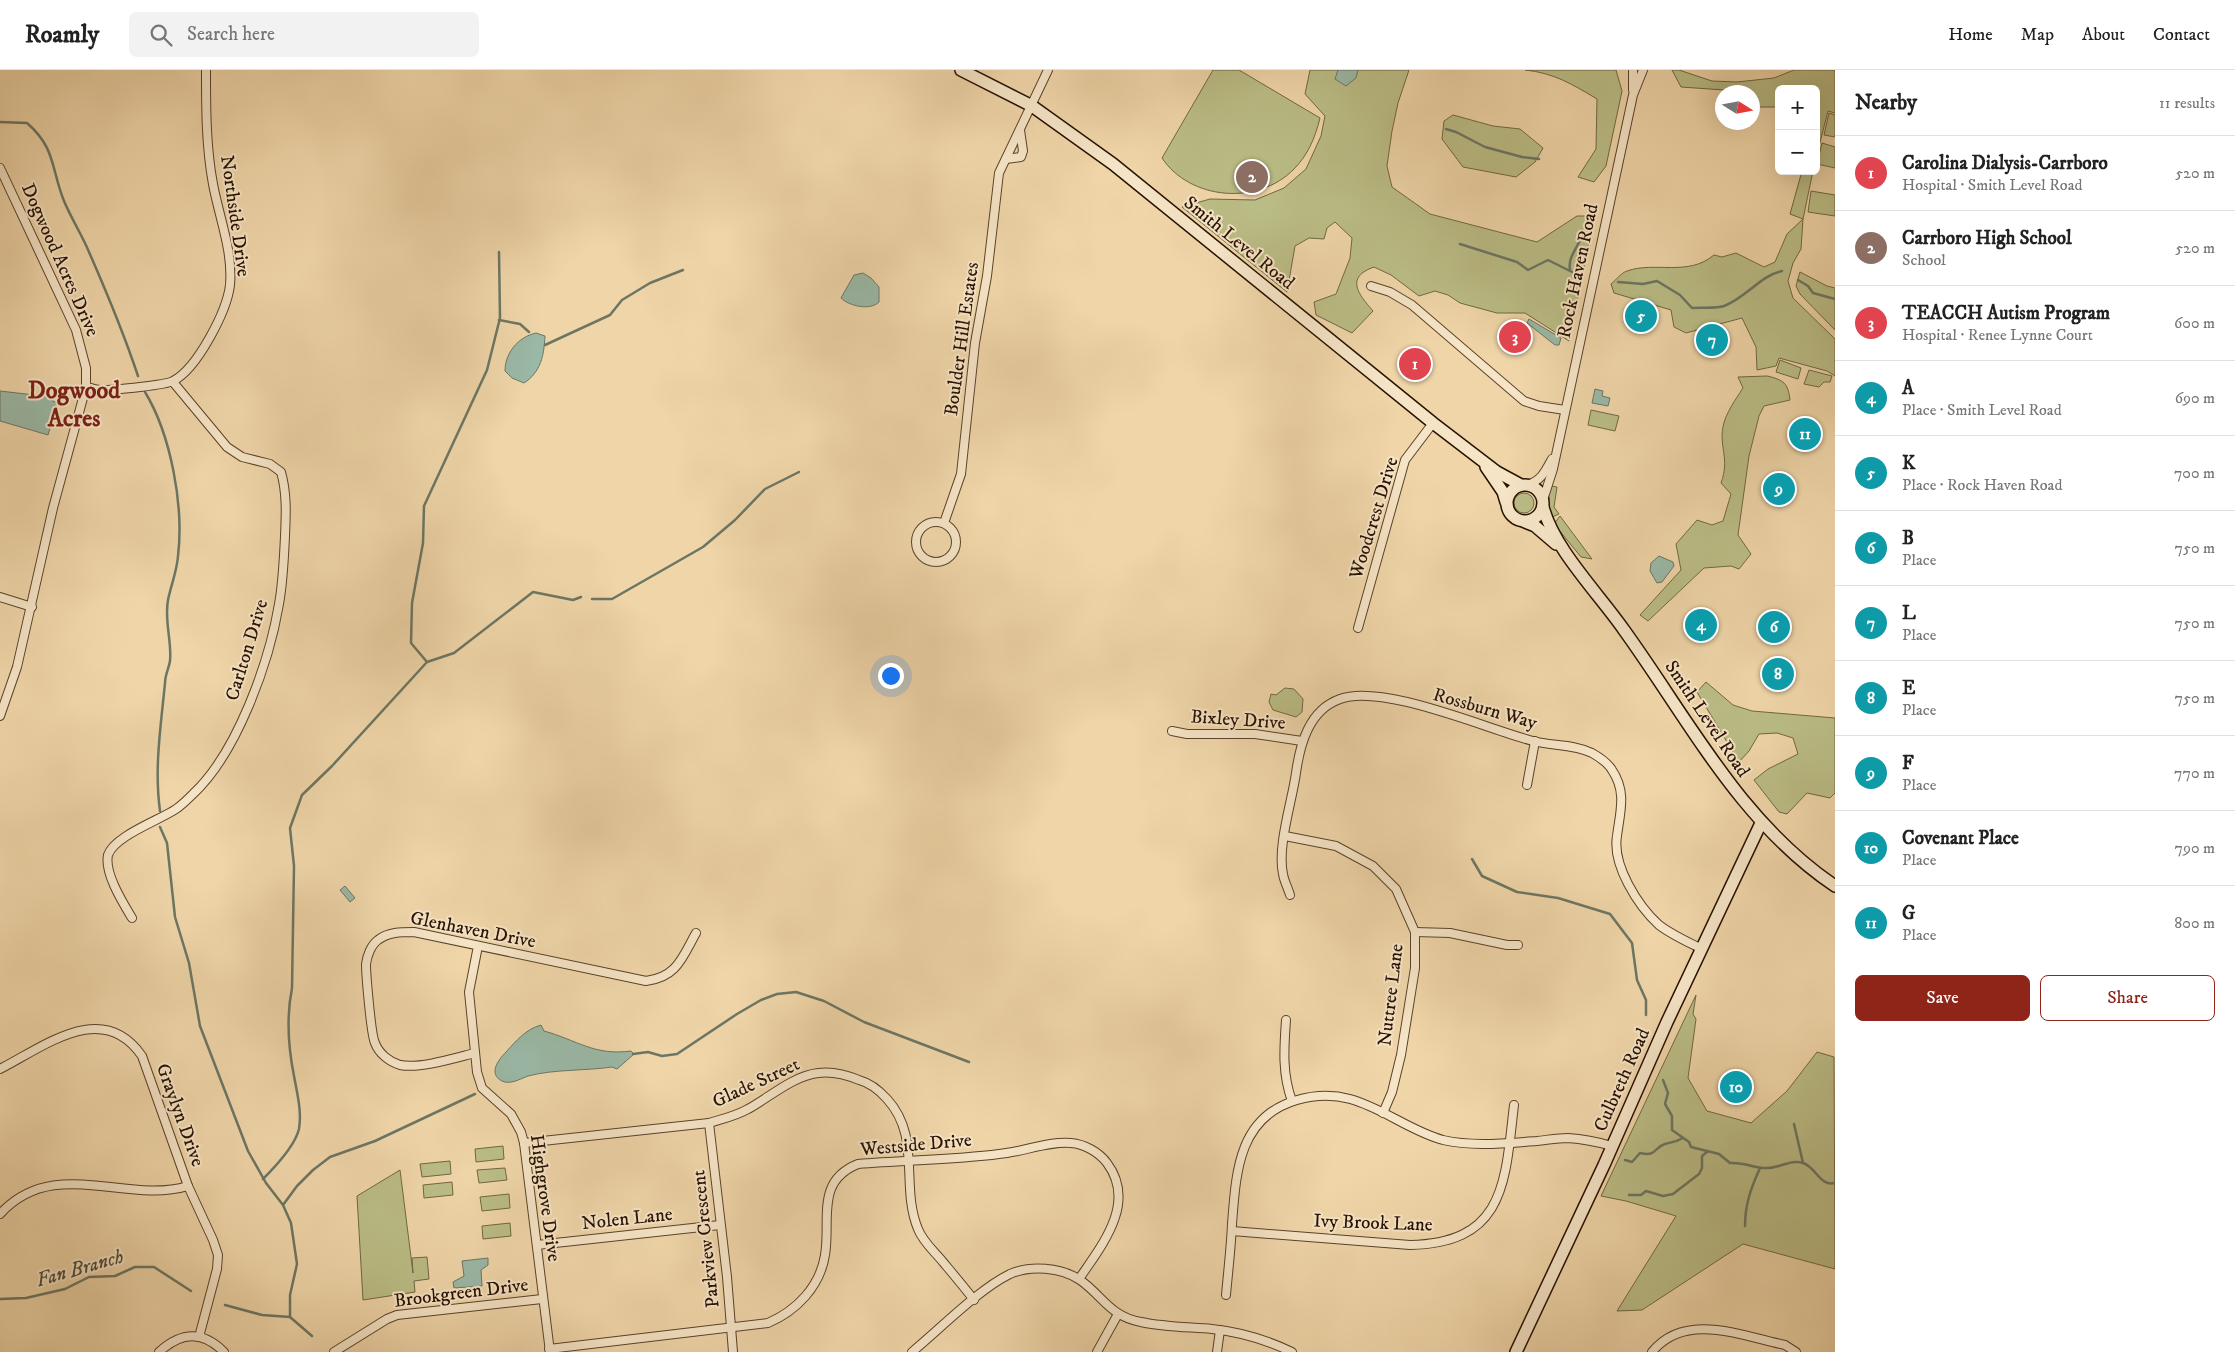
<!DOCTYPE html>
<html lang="en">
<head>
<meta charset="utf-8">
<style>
	:root { --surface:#fff; --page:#f2f2f2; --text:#222; --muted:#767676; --line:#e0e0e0; --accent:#8f2418 }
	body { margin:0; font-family:"IM FELL DW Pica",serif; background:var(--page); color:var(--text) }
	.controls { position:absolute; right:15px; top:15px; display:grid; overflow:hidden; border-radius:8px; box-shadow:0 5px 20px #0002 }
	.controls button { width:45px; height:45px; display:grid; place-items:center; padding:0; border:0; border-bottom:1px solid var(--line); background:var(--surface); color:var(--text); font:25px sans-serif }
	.compass { position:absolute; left:1715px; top:15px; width:45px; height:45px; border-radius:50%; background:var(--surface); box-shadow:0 5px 20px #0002; rotate:101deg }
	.you { position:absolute; left:890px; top:605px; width:18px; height:18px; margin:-12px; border:4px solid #fff; border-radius:50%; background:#1a73e8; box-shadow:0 0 0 8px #1a73e833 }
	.badge { display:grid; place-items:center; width:32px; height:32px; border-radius:50%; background:var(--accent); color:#fff; font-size:16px; font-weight:700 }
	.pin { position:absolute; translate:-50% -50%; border:2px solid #fff; box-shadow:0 1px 5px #0006 }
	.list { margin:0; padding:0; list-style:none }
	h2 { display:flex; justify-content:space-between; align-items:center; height:65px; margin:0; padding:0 20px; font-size:21px }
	h2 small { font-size:16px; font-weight:400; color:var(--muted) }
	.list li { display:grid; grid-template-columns:32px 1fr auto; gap:15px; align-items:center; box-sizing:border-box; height:75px; padding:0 20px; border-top:1px solid var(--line) }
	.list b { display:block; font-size:19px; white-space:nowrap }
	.list p { margin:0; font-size:16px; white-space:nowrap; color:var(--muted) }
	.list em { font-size:16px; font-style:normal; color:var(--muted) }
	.actions { display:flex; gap:10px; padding:15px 20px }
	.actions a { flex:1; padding:11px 0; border:1px solid var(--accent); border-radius:8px; text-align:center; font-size:18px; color:var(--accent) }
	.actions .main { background:var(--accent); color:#fff }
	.icon { flex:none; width:28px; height:28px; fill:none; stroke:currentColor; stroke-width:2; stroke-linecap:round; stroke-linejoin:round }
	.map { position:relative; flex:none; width:1835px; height:1282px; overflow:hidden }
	header { display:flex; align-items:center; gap:30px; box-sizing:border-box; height:70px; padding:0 25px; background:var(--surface); border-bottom:1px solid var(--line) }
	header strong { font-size:24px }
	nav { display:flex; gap:28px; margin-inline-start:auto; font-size:18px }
	.search { width:350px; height:45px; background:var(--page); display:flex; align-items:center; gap:12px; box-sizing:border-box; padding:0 18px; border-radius:8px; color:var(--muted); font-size:19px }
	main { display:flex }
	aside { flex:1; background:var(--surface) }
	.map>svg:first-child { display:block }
</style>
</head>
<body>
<header>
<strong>Roamly</strong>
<div class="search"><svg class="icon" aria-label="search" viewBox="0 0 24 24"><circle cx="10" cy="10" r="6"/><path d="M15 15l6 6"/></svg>Search here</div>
<nav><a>Home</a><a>Map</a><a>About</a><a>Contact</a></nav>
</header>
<main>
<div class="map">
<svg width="1835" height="1282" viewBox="0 0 1835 1282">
	<rect width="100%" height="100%" fill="#efd5a8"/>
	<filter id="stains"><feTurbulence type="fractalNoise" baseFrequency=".004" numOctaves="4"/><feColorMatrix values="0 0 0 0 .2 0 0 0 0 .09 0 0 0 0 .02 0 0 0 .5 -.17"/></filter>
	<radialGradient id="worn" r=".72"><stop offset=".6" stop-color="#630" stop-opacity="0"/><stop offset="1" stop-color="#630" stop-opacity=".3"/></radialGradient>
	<g fill="#bbbd86" stroke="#726743">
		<path d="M1213 0H1239L1320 48C1315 68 1308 85 1294 99 1258 136 1190 130 1162 88Z"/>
		<path d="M1310 0H1409L1398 33 1392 61 1387 96 1392 117 1430 144 1537 172 1577 146H1588L1593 152 1569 271 1525 243H1497L1460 233 1448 225 1435 221 1419 226 1391 205 1374 197C1345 207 1358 224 1373 241L1352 263 1316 245 1314 232 1336 224 1350 188 1352 168 1335 152 1327 158 1324 169 1309 168 1295 176 1287 222 1182 137 1210 129 1255 130 1284 118 1306 99 1321 66 1325 46 1305 24Z"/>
		<path d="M1525 0H1616L1622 21 1606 96 1594 112 1578 107 1596 79 1597 29C1572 14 1554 3 1525 0Z"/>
		<polygon points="1672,0 1679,0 1712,11 1737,12 1774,8 1794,0 1835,0 1835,43 1828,41 1816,88 1816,19 1779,19 1779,37 1755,37 1753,35 1752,22 1729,22 1724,20 1681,17"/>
		<polygon points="1829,43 1835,45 1835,67 1824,65"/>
		<polygon points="1453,45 1493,56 1520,59 1543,78 1535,92 1516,107 1463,97 1442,69 1444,51"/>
		<polygon points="1822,73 1835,77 1835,98 1817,94"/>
		<path d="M1802 101H1813L1803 149 1801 179 1793 193 1788 211 1793 228 1835 269V306L1827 301 1779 288 1776 296 1757 300 1756 277 1742 248 1686 263 1674 257 1671 240 1614 223 1611 214C1616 210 1621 203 1627 201 1655 191 1688 207 1714 185L1722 187 1736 183 1764 197 1775 192 1787 164 1803 149 1790 144Z"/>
		<polygon points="1811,121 1835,125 1835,146 1808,142"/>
		<polygon points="1800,202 1827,216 1835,218 1835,260 1800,224 1796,216"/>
		<polygon points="1780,290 1801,298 1798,309 1776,302"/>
		<polygon points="1809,300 1832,306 1830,312 1824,312 1819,317 1804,314"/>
		<path d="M1767 306C1784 310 1788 313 1790 330L1764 336 1759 346 1749 386 1738 465 1751 484 1739 499 1731 496 1704 498 1648 551 1640 545 1681 500 1676 474 1697 450 1712 455 1723 451 1731 424 1721 413C1730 389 1719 377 1723 357 1725 344 1736 329 1743 318L1738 307Z"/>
		<polygon points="1591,340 1619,346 1615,361 1588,355"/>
		<polygon points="1551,416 1557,417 1554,437 1559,444 1550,448 1546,437"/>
		<circle cx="1524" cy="433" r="10"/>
		<polygon points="1560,446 1592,489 1581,487 1554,454"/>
		<polygon points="1706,612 1733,635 1752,641 1835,648 1835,723 1830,728 1807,723 1787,744 1779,742 1754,710 1768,699 1798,684 1793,668 1777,663 1759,664 1749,681 1739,692 1697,622"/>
		<polygon points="1285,618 1294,619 1303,629 1302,642 1296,647 1273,640 1269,632 1271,624 1276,625"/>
		<polygon points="1696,925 1693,944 1696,949 1688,1008 1707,1041 1751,1053 1787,1021 1817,982 1834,987 1835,1199 1743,1174 1642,1240 1617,1241 1676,1146 1626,1131 1601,1126"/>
		<polygon points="503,1076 504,1089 476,1092 475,1079"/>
		<polygon points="450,1091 451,1104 422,1107 420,1094"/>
		<polygon points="505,1098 507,1110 479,1113 477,1100"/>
		<polygon points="400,1100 413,1203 412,1188 427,1187 429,1209 414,1211 415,1222 363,1230 357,1126"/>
		<polygon points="452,1112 453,1125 424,1128 423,1115"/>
		<polygon points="509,1124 510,1138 482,1141 480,1127"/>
		<polygon points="510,1153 511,1166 483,1169 482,1156"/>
	</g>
	<g fill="#9ab9a7" stroke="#6c7664">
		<polygon points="1338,0 1358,0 1356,8 1346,16 1335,9"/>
		<path d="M863 203 871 208 879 217V232C870 241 849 236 841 228L854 205Z"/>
		<polygon points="1529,249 1561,268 1559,275 1555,275 1527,253"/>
		<path d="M536 263 545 266C544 285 541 302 524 313L512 308 505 301C505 283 518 267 536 263Z"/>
		<polygon points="1595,319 1603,321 1602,326 1610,328 1608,336 1592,333"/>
		<polygon points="0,321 43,326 57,333 48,365 0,351"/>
		<polygon points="1659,486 1673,492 1674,496 1662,512 1657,513 1650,501 1651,493"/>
		<polygon points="345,816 355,828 350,832 340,820"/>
		<path d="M541 955 544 961C577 970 594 986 631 981L634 984 617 999 612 997C585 1001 555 999 528 1006 520 1009 510 1015 502 1011 488 1004 498 990 506 982 516 971 526 959 541 955Z"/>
		<polygon points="488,1188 488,1195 481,1200 482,1216 454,1218 453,1212 464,1206 462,1191"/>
	</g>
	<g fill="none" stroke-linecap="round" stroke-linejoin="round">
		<g stroke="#6c7664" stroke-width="2.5">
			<path d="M0 52 27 53C56 78 51 99 64 131 71 148 82 165 89 182 107 223 124 264 138 306"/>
			<polyline points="1446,59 1456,62 1485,77 1522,87 1539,89"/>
			<polyline points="1460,174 1517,192 1528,200 1548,190 1574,203"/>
			<path d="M1570 200C1567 184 1583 174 1582 160"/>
			<polyline points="1798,210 1808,216 1813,223 1835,229"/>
			<path d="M1618 212 1643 214 1657 211 1680 225 1692 238C1702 237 1715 239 1724 236 1746 228 1761 205 1782 201"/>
			<polyline points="499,250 520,254 529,262"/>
			<polyline points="545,275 610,245 622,230 650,213 683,200"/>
			<path d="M145 322C171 365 184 436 178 486 177 501 171 515 168 530 164 550 172 571 170 591 169 598 165 605 165 613 161 655 154 698 160 741"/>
			<polyline points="592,529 612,529 703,477 735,450 765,419 799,402"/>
			<polyline points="427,592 411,573 412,533 423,473 424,436 487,300 500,248 499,182"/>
			<polyline points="160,757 167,773 175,847 189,893 200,956 248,1081 266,1113 283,1135 291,1153 297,1194 290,1225 290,1247"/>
			<polyline points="1472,789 1482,806 1517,822 1558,828 1610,844 1632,873 1637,910 1646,930 1646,945"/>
			<polyline points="633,984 648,982 662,986 677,984 737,944 761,930 777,924 796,922 824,931 864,952 969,992"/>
			<path d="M1663 1010 1668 1023 1665 1034 1672 1046V1060L1689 1072 1691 1077 1719 1084 1730 1093C1747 1092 1754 1099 1768 1098 1779 1098 1792 1089 1803 1093 1816 1097 1820 1117 1835 1113"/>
			<polyline points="1794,1054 1803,1093"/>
			<path d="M1625 1090 1632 1092 1640 1083C1658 1087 1652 1078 1665 1074 1672 1072 1676 1072 1683 1068"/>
			<path d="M263 1109C275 1097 295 1076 299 1059 302 1041 297 1023 294 1006 288 976 286 948 292 918L294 796 290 758 302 725 332 696 427 592 454 583 533 522 573 530 581 527"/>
			<polyline points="1629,1125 1641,1125 1646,1121 1663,1126 1673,1124 1699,1104 1702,1098 1702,1086 1708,1081"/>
			<polyline points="283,1135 297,1116 313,1100 330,1087 375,1071 475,1024"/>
			<path d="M1745 1156C1745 1134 1751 1118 1760 1098"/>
			<polyline points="0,1229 26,1228 65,1219 89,1207 115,1206 135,1197 154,1197 191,1221"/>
			<polyline points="225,1235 262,1245 290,1247 312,1266"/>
		</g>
		<g stroke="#5a422a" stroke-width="10">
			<g id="street">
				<polyline points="1633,20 1633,0"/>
				<polyline points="1006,89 1021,87 1023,81 1020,60"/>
				<polyline points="0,98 76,260 86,298 86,317 53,438 17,597 0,646"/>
				<polyline points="1371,216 1390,222 1412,235 1524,331 1539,336 1565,340"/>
				<path d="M86 317C92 318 99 321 105 320 115 320 166 315 173 311 197 299 227 241 230 215 233 181 219 147 213 114 206 77 206 38 206 0"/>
				<path d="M1527 415C1541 411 1545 402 1552 389"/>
				<polyline points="1543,430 1553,399 1633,25 1643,0"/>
				<circle cx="936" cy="472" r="20"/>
				<polyline points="944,453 961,404 975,273 987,206 999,103 1048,0"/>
				<polyline points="0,527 32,537"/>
				<polyline points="1358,558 1405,390 1433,353"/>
				<polyline points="1172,661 1187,664 1255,664 1302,671"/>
				<polyline points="1527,715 1535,671"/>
				<polyline points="1285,766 1336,776 1373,796 1396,819 1415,862 1415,898 1401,985 1392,1022 1383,1043"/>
				<path d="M1290 825C1288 818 1284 811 1283 804 1277 776 1292 732 1296 703 1300 674 1309 640 1340 629 1382 613 1487 659 1533 671 1552 676 1574 674 1592 683 1599 687 1608 693 1612 700 1627 722 1620 742 1617 766 1612 795 1638 836 1659 855 1672 865 1688 872 1702 879"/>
				<path d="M132 848C123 833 104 803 108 785 114 766 160 750 176 739 182 735 188 729 193 724 237 683 269 593 279 534 283 512 284 488 285 466 286 444 287 423 281 402L270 394 242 387 227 377 173 312"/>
				<polyline points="1415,862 1450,863 1507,875 1518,875"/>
				<polyline points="478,876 469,922 477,1002 482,1018 511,1044 521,1062 524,1073 550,1282"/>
				<path d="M1286 950C1284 978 1282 1004 1292 1031"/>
				<path d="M475 983C455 988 420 999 400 995 390 992 379 984 375 973 371 965 366 904 366 894 367 886 371 875 378 870 388 862 401 862 414 862L646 911C677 907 682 888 696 863"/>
				<path d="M0 999C45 976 103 929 142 986L188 1116 213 1170 218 1185 217 1199 199 1267"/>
				<polyline points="709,1053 727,1207 733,1282"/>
				<path d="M524 1073 709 1053C722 1049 736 1046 748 1039 770 1027 793 1006 818 1003 832 1001 847 1005 859 1010 870 1013 879 1020 887 1029 922 1067 900 1116 918 1159 923 1172 934 1181 943 1192 953 1204 964 1217 974 1230"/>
				<path d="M0 1144C54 1085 125 1135 188 1116"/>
				<path d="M1232 1161 1410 1175C1506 1173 1505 1111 1514 1035"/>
				<polyline points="537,1175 720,1155"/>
				<path d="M1226 1225C1228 1202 1231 1178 1232 1154 1236 1103 1238 1047 1297 1030 1314 1025 1332 1024 1350 1029 1383 1038 1410 1061 1443 1070 1473 1077 1507 1073 1537 1071 1547 1070 1558 1068 1568 1068 1583 1069 1598 1072 1612 1076"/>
				<path d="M549 1279 768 1253C796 1241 820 1217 825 1185 831 1150 815 1111 858 1094 905 1090 953 1090 999 1084 1023 1082 1048 1071 1071 1073 1084 1074 1099 1082 1107 1093 1137 1133 1102 1175 1079 1209"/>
				<path d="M159 1282C181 1262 202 1260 224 1282"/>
				<polyline points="334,1282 387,1249 397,1245 542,1229"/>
				<path d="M912 1282C940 1259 979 1219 1010 1204 1030 1195 1061 1197 1080 1210 1102 1225 1109 1246 1141 1252 1164 1257 1189 1257 1212 1259 1241 1262 1267 1270 1292 1282"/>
				<polyline points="1097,1282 1118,1244"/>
				<polyline points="1217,1282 1220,1260"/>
				<path d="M1652 1282C1685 1241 1742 1266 1785 1275L1796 1282"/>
			</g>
		</g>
		<g stroke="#281100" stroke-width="14">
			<g id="secondary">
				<polyline points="961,0 1032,36 1113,94 1433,353 1497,402 1521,415"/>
				<polyline points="1486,397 1503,422 1506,432"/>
				<circle cx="1525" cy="433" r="18"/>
				<path d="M1543 437C1554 479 1599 524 1624 560 1689 650 1740 752 1835 816"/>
				<polyline points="1525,452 1535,456 1556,474"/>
				<polyline points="1516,1282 1604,1095 1667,952 1761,753"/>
			</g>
		</g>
		<use href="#street" stroke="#f5e4c6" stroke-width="8"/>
		<use href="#secondary" stroke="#f5e4c6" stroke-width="11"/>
	</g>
	<g text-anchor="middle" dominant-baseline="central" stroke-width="4" stroke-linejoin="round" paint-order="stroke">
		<g font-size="19" fill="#281100" stroke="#f5e4c6">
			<text transform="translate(235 146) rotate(82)">Northside Drive</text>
			<text transform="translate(1239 173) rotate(39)">Smith Level Road</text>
			<text transform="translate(60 190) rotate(66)">Dogwood Acres Drive</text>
			<text transform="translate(1578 201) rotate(-78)">Rock Haven Road</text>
			<text transform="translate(962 269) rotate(-82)">Boulder Hill Estates</text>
			<text transform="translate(1374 448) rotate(-73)">Woodcrest Drive</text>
			<text transform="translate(247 580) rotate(-73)">Carlton Drive</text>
			<text transform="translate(1485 639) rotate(16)">Rossburn Way</text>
			<text transform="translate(1707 649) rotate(56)">Smith Level Road</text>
			<text transform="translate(1238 650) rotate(4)">Bixley Drive</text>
			<text transform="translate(473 860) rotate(11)">Glenhaven Drive</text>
			<text transform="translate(1391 925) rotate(-83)">Nuttree Lane</text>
			<text transform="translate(1622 1010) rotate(-66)">Culbreth Road</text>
			<text transform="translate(756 1013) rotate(-25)">Glade Street</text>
			<text transform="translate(180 1045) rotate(70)">Graylyn Drive</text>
			<text transform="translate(916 1075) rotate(-5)">Westside Drive</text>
			<text transform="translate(545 1128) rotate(82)">Highgrove Drive</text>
			<text transform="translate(627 1149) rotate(-6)">Nolen Lane</text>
			<text transform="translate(1373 1153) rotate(2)">Ivy Brook Lane</text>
			<text transform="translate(706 1169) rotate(-96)">Parkview Crescent</text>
			<text transform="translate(461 1223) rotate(-7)">Brookgreen Drive</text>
		</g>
		<g font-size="20" font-style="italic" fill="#504c3a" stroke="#f5e4c6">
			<text transform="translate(80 1199) rotate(-16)">Fan Branch</text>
		</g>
		<g font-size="24" font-weight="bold" fill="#7a1f14" stroke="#f5e4c6">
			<text x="74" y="321">Dogwood<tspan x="74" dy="28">Acres</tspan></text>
		</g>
	</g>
	<rect width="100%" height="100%" filter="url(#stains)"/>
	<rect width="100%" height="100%" fill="url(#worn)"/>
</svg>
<div class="controls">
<button>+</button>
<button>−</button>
</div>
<svg class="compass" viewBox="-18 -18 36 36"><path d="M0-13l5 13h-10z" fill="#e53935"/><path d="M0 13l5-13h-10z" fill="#767676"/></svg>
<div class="you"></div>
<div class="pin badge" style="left:1415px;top:294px;background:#e0444e">1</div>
<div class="pin badge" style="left:1252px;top:107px;background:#8d6e63">2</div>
<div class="pin badge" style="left:1515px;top:267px;background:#e0444e">3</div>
<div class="pin badge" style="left:1701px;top:555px;background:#0f9aa8">4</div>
<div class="pin badge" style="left:1641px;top:246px;background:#0f9aa8">5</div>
<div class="pin badge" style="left:1774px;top:557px;background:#0f9aa8">6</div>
<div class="pin badge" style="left:1712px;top:270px;background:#0f9aa8">7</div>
<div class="pin badge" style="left:1778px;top:604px;background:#0f9aa8">8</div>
<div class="pin badge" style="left:1779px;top:419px;background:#0f9aa8">9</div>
<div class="pin badge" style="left:1736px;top:1017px;background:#0f9aa8">10</div>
<div class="pin badge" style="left:1805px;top:364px;background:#0f9aa8">11</div>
</div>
<aside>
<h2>Nearby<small>11 results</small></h2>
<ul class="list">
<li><span class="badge" style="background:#e0444e">1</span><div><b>Carolina Dialysis-Carrboro</b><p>Hospital · Smith Level Road</p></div><em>520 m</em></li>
<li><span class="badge" style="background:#8d6e63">2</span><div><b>Carrboro High School</b><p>School</p></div><em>520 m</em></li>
<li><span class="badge" style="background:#e0444e">3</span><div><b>TEACCH Autism Program</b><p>Hospital · Renee Lynne Court</p></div><em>600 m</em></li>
<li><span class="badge" style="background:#0f9aa8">4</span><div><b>A</b><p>Place · Smith Level Road</p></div><em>690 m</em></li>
<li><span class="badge" style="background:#0f9aa8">5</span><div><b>K</b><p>Place · Rock Haven Road</p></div><em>700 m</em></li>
<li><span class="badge" style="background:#0f9aa8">6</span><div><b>B</b><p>Place</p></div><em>750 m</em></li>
<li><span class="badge" style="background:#0f9aa8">7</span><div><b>L</b><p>Place</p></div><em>750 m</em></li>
<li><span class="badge" style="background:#0f9aa8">8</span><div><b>E</b><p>Place</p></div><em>750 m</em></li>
<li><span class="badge" style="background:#0f9aa8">9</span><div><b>F</b><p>Place</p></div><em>770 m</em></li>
<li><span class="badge" style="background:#0f9aa8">10</span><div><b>Covenant Place</b><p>Place</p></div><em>790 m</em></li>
<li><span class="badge" style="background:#0f9aa8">11</span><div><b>G</b><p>Place</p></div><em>800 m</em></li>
</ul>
<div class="actions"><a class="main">Save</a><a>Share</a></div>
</aside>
</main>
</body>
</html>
